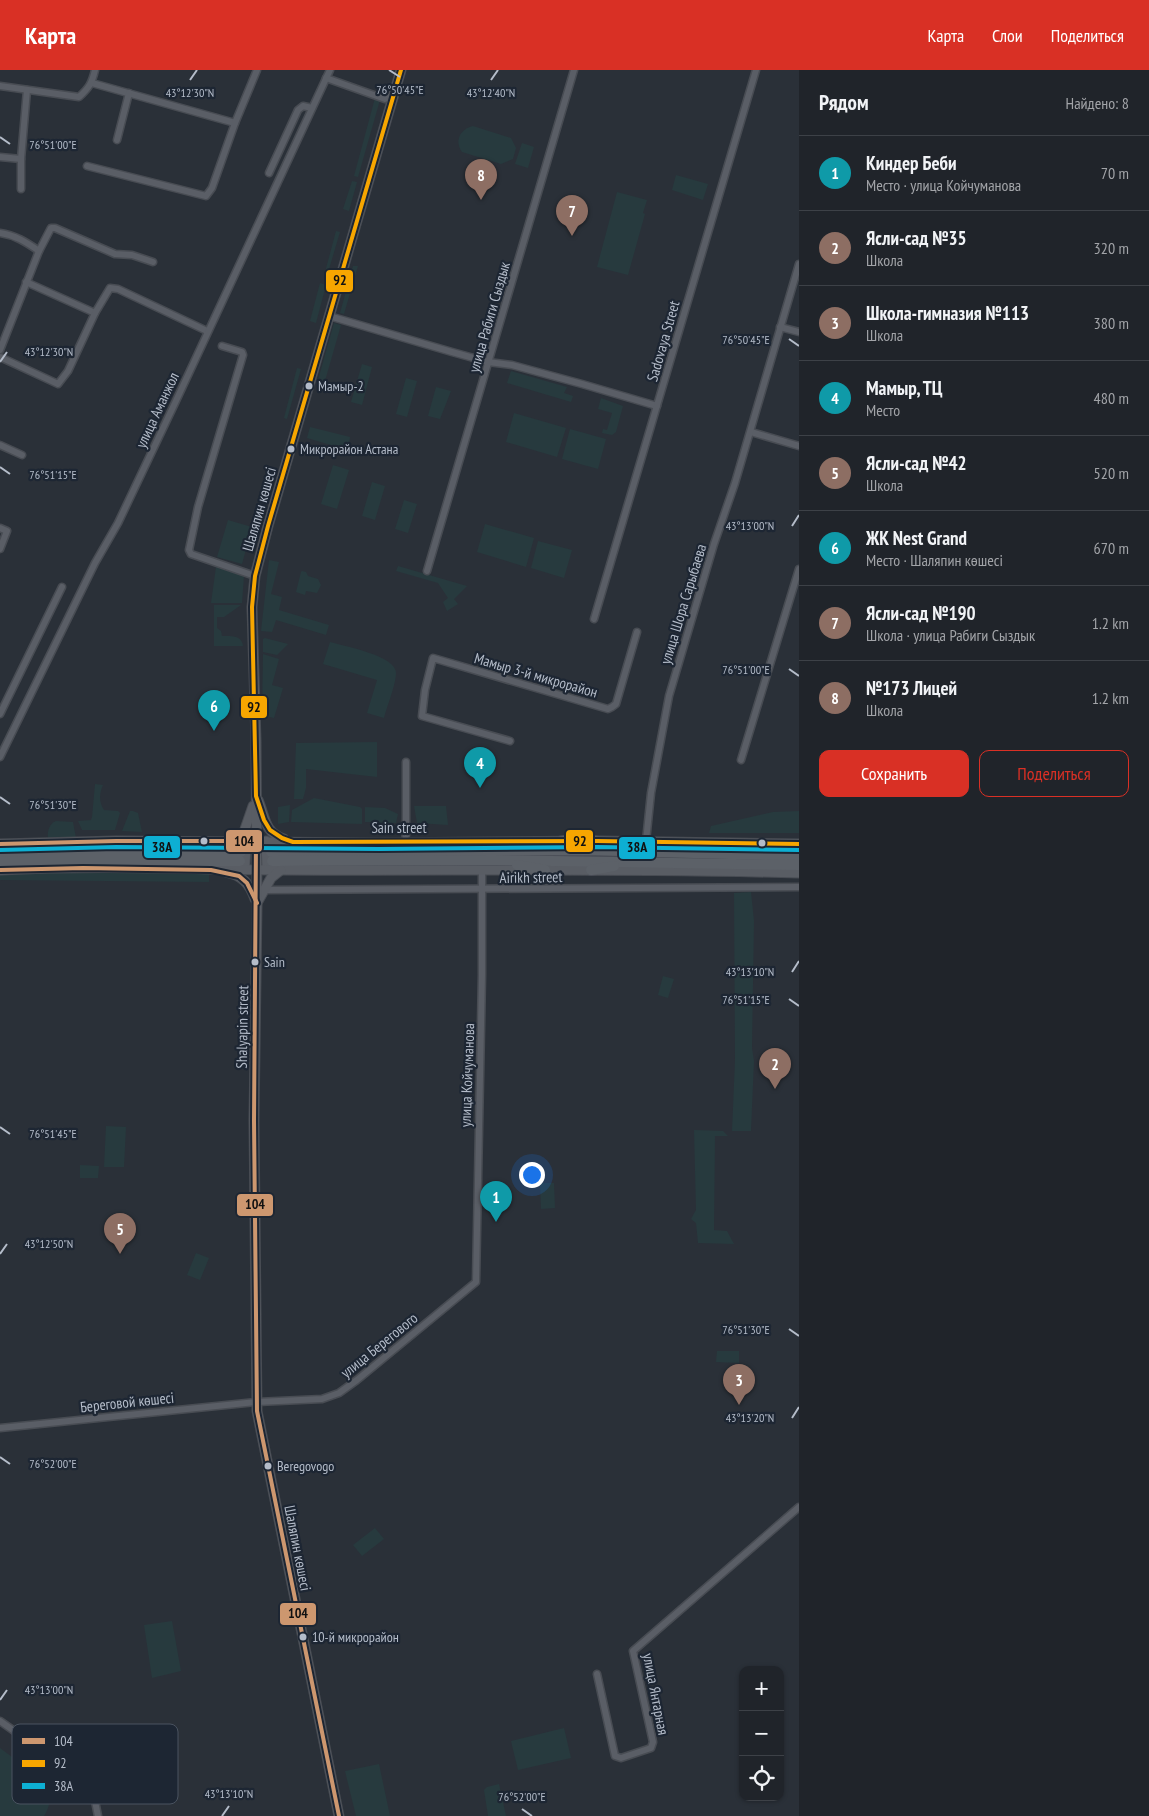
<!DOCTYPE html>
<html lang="ru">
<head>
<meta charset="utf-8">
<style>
	:root { --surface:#20242a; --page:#282c32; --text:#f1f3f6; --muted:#a2a4a8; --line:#3d4147; --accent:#d93025 }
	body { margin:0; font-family:"PT Sans Narrow",sans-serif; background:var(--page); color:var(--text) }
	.controls { position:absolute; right:15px; bottom:15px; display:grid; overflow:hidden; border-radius:10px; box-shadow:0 1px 4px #0004 }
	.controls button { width:45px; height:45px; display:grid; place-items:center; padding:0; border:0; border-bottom:1px solid var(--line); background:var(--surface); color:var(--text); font:25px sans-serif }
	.you { position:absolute; left:531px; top:1104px; width:18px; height:18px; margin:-12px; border:4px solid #fff; border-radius:50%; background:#1a73e8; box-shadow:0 0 0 8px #1a73e833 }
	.badge { display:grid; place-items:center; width:32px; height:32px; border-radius:50%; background:var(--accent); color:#fff; font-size:16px; font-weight:700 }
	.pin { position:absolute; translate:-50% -41px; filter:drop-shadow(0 1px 2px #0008) }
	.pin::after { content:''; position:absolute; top:26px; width:18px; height:15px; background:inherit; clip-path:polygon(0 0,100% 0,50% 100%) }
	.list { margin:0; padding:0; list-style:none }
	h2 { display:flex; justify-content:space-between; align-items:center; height:65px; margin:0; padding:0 20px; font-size:21px }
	h2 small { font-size:16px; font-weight:400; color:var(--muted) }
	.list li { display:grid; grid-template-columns:32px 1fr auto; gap:15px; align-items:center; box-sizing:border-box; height:75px; padding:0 20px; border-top:1px solid var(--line) }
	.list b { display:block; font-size:19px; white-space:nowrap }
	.list p { margin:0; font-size:16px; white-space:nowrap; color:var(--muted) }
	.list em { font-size:16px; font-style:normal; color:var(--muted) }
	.actions { display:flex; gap:10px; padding:15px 20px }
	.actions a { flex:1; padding:11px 0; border:1px solid var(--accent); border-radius:10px; text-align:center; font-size:18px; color:var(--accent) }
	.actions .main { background:var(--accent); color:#fff }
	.icon { flex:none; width:28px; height:28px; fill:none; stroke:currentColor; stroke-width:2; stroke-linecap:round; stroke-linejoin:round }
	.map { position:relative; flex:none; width:799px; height:1746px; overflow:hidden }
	header { display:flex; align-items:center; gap:30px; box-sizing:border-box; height:70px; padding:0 25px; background:var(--accent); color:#fff }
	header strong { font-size:24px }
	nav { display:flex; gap:28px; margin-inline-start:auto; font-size:18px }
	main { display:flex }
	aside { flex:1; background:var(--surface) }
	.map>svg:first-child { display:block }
</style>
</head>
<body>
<header>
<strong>Карта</strong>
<nav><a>Карта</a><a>Слои</a><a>Поделиться</a></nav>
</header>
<main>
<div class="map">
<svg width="799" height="1746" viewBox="0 0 799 1746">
	<rect width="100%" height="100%" fill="#2a3038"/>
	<g fill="#273a3e">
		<polygon points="375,28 380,30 358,107 354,106"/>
		<path d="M473 56 511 68 516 78 513 89 501 94 462 82C454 71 460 59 473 56Z"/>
		<polygon points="522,73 534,77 528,98 515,94"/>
		<polygon points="676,105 708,114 703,130 672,120"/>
		<polygon points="352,111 357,112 349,141 343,139"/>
		<polygon points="617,122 647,130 643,143 645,144 628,205 597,197"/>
		<polygon points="336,161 340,162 327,206 324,206"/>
		<polygon points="353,196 358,196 344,244 340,243"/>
		<polygon points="320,213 326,215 316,253 310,251"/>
		<polygon points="334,253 341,255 325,311 318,310"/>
		<polygon points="362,294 372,297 362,335 351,332"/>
		<polygon points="297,298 301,299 287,349 284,348"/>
		<polygon points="511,301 567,317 564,323 573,326 571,332 507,313"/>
		<polygon points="406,308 417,311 407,347 396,344"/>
		<polygon points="436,317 451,321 440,349 428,346"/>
		<polygon points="601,328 623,336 616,362 612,365 602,363 603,359 607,360 612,343 598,339"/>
		<polygon points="514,343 566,358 557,387 506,372"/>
		<polygon points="310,357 350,367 348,380 307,368"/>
		<polygon points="570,359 606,369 598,399 562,389"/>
		<polygon points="333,395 349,400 337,439 321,434"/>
		<polygon points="372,412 385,416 375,450 362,446"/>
		<polygon points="404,430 417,434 408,463 395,459"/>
		<polygon points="228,450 252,457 242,494 217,487"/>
		<polygon points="485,454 534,468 526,497 477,482"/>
		<polygon points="538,471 572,480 564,508 531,498"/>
		<polygon points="269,490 279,492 271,524 282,527 279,540 329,555 326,565 276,550 272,562 261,561"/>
		<polygon points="398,496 467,516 454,529 458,534 447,541 443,532 448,528 438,513 396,501"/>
		<polygon points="216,497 244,506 242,533 211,533"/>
		<polygon points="302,501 306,502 308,506 318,509 321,515 317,523 306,521 305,525 296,522 301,502"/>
		<path d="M214 535H241L224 547H217V558L221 561 222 566C231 566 242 565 243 576H214Z"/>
		<polygon points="265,568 288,574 277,585 263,582 263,569"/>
		<path d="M330 572C344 576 397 586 396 603 396 614 387 636 384 648L367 643 377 610 323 594Z"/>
		<polygon points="263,584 279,589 272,615 283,618 274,648 262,645"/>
		<polygon points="377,672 377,707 306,699 306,718 303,729 294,729 296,673"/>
		<path d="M95 714 103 715C99 724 99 732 104 740L118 741 120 743 115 760H82L78 751 91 750 92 747Z"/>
		<polygon points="314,728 360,737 362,739 362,754 291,752 292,740"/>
		<polygon points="290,735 289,752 278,754 278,737"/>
		<polygon points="414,736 446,736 448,755 417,753"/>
		<polygon points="365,737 385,738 398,744 396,753 365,752"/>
		<polygon points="130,741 133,741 138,743 142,762 122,761"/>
		<polygon points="799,741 799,763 709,763 711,756 773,742"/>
		<path d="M56 751 73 752 76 768 48 769C47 761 49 754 56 751Z"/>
		<polygon points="62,801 209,804 209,812 0,810 0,803"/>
		<polygon points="751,822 754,851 752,978 754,991 751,1061 732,1061 735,990 734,823"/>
		<polygon points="663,906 674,909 668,928 658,925"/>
		<polygon points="106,1056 126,1057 124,1097 104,1097"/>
		<polygon points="694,1060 723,1061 728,1066 715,1066 714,1160 727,1161 734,1174 698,1173 696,1153 691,1149 696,1140"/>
		<polygon points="80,1095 99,1096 98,1108 80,1108"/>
		<polygon points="540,1113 554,1113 555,1138 541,1139"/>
		<polygon points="196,1183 209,1188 200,1210 187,1205"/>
		<polygon points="717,1281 739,1281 739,1293 716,1292"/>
		<polygon points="375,1458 384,1469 362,1486 353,1475"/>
		<polygon points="172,1551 181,1601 152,1608 144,1555"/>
		<polygon points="564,1658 571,1688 518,1700 511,1671"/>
		<path d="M0 1678 51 1716C51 1726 50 1737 44 1746H0Z"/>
		<polygon points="379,1694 390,1746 356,1746 345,1701"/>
		<polygon points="499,1714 506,1746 488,1746 484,1720 487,1717"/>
	</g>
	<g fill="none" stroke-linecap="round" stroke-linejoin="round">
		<g stroke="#484c53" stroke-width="9">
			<g id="street">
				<polyline points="326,8 385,29 394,24"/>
				<polyline points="92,13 235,53"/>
				<path d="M0 16 79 27C89 18 92 13 95 0"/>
				<polyline points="117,70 129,23"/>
				<polyline points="0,87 21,89"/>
				<polyline points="87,96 206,126 212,118 235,53 257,0"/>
				<polyline points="269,103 298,40 303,36 312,38"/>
				<polyline points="21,119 21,89 27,20"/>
				<path d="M0 163C15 165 26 172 39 181"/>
				<polyline points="26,212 95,243"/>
				<polyline points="329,246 452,282 488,292 512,295 582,314 657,336"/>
				<polyline points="780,257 799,262"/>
				<polyline points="222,276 242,282 243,285 198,437 189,480 191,484 255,506"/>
				<polyline points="0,280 39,181 51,158 55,158 115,184 132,185 153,192"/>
				<polyline points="0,287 58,314 68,301 95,243 110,218 118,219 207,261"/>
				<polyline points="751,362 799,376"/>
				<polyline points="0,375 22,385"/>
				<polyline points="0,458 7,461 0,479"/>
				<polyline points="427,501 574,0"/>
				<polyline points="594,549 756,0"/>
				<polyline points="0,644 62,517"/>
				<polyline points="510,671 422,646 425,620 433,588 608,639 612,637 616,634 637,562"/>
				<polyline points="0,687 95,493 118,453 175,333 330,0"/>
				<polyline points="741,690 799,499"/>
				<polyline points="646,771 651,723 669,626 714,474 735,413 799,194"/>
				<polyline points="405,772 406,764 406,692"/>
				<polyline points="264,820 799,817"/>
				<polyline points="0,1358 257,1332 322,1329 339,1323 357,1310 476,1212 482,904 482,799"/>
				<polyline points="597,1604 615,1686 621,1688 651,1678 653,1672 633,1581 799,1437"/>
				<polyline points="0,1651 92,1716 98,1746"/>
			</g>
		</g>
		<g stroke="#484c53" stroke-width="11">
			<g id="secondary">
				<path d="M258 730C265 746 264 763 284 769"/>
				<polyline points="233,771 244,762 253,736"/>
				<polyline points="266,771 267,799"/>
				<polyline points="0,774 116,771 379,773 597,771 799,774"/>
				<polyline points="242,799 245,795 246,775 243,771"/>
				<path d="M0 800C93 795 188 799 281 800 454 801 626 798 799 803"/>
				<path d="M226 802C242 805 250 814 255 829"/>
				<polyline points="258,831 271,808 281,800"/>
				<polyline points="339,1746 257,1341 254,1051 257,833 256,672 252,537 255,506 268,456 401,0"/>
			</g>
		</g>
		<g stroke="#484c55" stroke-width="12">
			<g id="primary">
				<polyline points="592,771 618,776"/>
				<polyline points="541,775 565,771"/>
				<polyline points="271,782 586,780 799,786"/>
				<polyline points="0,783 159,781 241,782"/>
				<polyline points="272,791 494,790 799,795"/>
				<polyline points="0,792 25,791 240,791"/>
				<polyline points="517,795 545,800"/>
				<polyline points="591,800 614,796"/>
			</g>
		</g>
		<use href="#street" stroke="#5a5e66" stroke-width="6"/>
		<use href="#secondary" stroke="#595d64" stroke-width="9"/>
		<use href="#primary" stroke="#5c6168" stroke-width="10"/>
		<g stroke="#1d2633" stroke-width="8">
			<g id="bus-1">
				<polyline points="0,774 116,771 256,771 254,1051 257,1341 339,1746"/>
				<polyline points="0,800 83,798 211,800 239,806 247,813 257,833"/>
			</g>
		</g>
		<g stroke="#1d2633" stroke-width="8">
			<polyline id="bus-2" points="401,0 268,456 255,506 252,537 256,726 264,750 270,760 282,768 293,772 597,771 799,774"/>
		</g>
		<g stroke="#1d2633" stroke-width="8">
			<polyline id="bus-3" points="0,780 116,777 379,779 597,777 799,780"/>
		</g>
		<use href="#bus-1" stroke="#cd976f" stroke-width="4"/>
		<use href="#bus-2" stroke="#f7a600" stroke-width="4"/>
		<use href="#bus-3" stroke="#0dafd3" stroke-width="4"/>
	</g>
	<path fill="none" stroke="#b4bcc9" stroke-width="2" d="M389 0 400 7M190 10 197 0M491 10 498 0M0 67 10 74M789 269 799 276M0 292 7 282M0 397 10 404M792 456 799 445M789 599 799 606M0 727 10 734M792 902 799 891M789 929 799 936M0 1057 10 1064M0 1184 7 1174M789 1259 799 1266M792 1348 799 1337M0 1387 10 1394M0 1630 7 1620M522 1739 532 1746M222 1746 229 1736"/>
	<g fill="#b4bcc9" stroke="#1d2633" stroke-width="2">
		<circle cx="309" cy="316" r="4.5"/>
		<circle cx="291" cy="379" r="4.5"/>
		<circle cx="204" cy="771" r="4.5"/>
		<circle cx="762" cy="773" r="4.5"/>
		<circle cx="255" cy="892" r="4.5"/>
		<circle cx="268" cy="1396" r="4.5"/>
		<circle cx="303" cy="1567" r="4.5"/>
	</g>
	<g text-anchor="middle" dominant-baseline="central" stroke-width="4.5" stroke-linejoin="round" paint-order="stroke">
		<g font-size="14" fill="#b4bcc9" stroke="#1d2633" text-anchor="start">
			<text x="318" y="316">Мамыр-2</text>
			<text x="300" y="379">Микрорайон Астана</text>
			<text x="264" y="892">Sain</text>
			<text x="277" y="1396">Beregovogo</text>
			<text x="312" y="1567">10-й микрорайон</text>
		</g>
		<g font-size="15" fill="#b4bcc9" stroke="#1d2633">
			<text transform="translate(489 247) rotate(-74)">улица Рабиги Сыздык</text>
			<text transform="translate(663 271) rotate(-74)">Sadovaya Street</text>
			<text transform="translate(157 340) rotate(-65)">улица Аманжол</text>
			<text transform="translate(259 439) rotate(-74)">Шаляпин көшесі</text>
			<text transform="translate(683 534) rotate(-73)">улица Шора Сарыбаева</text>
			<text transform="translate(536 605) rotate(16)">Мамыр 3-й микрорайон</text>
			<text x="399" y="757">Sain street</text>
			<text transform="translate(531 807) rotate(-1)">Airikh street</text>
			<text transform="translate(242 957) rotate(-89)">Shalyapin street</text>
			<text transform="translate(467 1005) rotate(-88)">улица Койчуманова</text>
			<text transform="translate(379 1275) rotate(-39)">улица Берегового</text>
			<text transform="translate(127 1332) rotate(-6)">Береговой көшесі</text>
			<text transform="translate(298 1478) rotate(79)">Шаляпин көшесі</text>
			<text transform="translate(656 1624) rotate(79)">улица Янтарная</text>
		</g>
	</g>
	<rect x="12" y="1654" width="166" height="80" rx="8" fill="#1d2633" stroke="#4a5360" stroke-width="1"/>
	<rect x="22" y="1668" width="23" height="6" fill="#cd976f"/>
	<rect x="22" y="1690" width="23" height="7" fill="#f7a600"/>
	<rect x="22" y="1713" width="23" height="6" fill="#0dafd3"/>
	<g font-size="14" fill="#b4bcc9">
		<text x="54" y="1676">104</text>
		<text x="54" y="1698">92</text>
		<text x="54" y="1721">38А</text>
	</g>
	<g font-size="12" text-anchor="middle" fill="#b4bcc9" stroke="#1d2633" stroke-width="4.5" stroke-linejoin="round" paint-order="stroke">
		<text x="400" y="24">76°50'45"E</text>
		<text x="190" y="27">43°12'30"N</text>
		<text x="491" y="27">43°12'40"N</text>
		<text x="53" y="79">76°51'00"E</text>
		<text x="746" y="274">76°50'45"E</text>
		<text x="49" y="286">43°12'30"N</text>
		<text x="53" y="409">76°51'15"E</text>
		<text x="750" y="460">43°13'00"N</text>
		<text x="746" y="604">76°51'00"E</text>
		<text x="53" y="739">76°51'30"E</text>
		<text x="750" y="906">43°13'10"N</text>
		<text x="746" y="934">76°51'15"E</text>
		<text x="53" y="1068">76°51'45"E</text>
		<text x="49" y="1178">43°12'50"N</text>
		<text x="746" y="1264">76°51'30"E</text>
		<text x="750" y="1352">43°13'20"N</text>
		<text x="53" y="1398">76°52'00"E</text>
		<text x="49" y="1624">43°13'00"N</text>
		<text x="229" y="1728">43°13'10"N</text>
		<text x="522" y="1731">76°52'00"E</text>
	</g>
	<g stroke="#1d2633" stroke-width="2">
		<rect x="325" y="199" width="29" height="24" rx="5" fill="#f7a600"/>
		<rect x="240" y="625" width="28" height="24" rx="5" fill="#f7a600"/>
		<rect x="225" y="759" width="38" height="24" rx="5" fill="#cd976f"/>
		<rect x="565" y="759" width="29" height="24" rx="5" fill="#f7a600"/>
		<rect x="143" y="765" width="38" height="24" rx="5" fill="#0dafd3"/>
		<rect x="618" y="766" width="38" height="24" rx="5" fill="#0dafd3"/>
		<rect x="236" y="1123" width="38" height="24" rx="5" fill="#cd976f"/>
		<rect x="279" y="1532" width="38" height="24" rx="5" fill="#cd976f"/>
	</g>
	<g font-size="14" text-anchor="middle" font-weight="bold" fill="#111">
		<text x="340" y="215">92</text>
		<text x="254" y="642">92</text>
		<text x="244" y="776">104</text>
		<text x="580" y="776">92</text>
		<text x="162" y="782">38А</text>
		<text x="637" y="782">38А</text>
		<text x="255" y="1139">104</text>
		<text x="298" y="1548">104</text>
	</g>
</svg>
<div class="controls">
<button>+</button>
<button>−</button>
<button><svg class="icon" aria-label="locate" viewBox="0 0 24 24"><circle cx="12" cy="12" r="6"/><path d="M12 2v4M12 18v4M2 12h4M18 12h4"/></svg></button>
</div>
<div class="you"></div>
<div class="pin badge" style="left:496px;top:1152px;background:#0f9aa8">1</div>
<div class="pin badge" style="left:775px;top:1019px;background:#8d6e63">2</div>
<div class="pin badge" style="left:739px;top:1335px;background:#8d6e63">3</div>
<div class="pin badge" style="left:480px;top:718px;background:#0f9aa8">4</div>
<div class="pin badge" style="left:120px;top:1184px;background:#8d6e63">5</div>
<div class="pin badge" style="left:214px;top:661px;background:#0f9aa8">6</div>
<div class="pin badge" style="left:572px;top:166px;background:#8d6e63">7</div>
<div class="pin badge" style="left:481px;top:130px;background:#8d6e63">8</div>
</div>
<aside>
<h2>Рядом<small>Найдено: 8</small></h2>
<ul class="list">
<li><span class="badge" style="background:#0f9aa8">1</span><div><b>Киндер Беби</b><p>Место · улица Койчуманова</p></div><em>70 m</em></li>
<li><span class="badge" style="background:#8d6e63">2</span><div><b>Ясли-сад №35</b><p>Школа</p></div><em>320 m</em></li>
<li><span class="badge" style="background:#8d6e63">3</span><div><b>Школа-гимназия №113</b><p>Школа</p></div><em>380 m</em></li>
<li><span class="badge" style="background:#0f9aa8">4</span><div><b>Мамыр, ТЦ</b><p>Место</p></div><em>480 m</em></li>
<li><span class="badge" style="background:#8d6e63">5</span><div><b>Ясли-сад №42</b><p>Школа</p></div><em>520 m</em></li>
<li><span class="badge" style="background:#0f9aa8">6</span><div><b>ЖК Nest Grand</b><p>Место · Шаляпин көшесі</p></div><em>670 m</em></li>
<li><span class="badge" style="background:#8d6e63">7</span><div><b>Ясли-сад №190</b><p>Школа · улица Рабиги Сыздык</p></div><em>1.2 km</em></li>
<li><span class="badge" style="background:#8d6e63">8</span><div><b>№173 Лицей</b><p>Школа</p></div><em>1.2 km</em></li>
</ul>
<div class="actions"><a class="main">Сохранить</a><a>Поделиться</a></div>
</aside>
</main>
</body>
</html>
